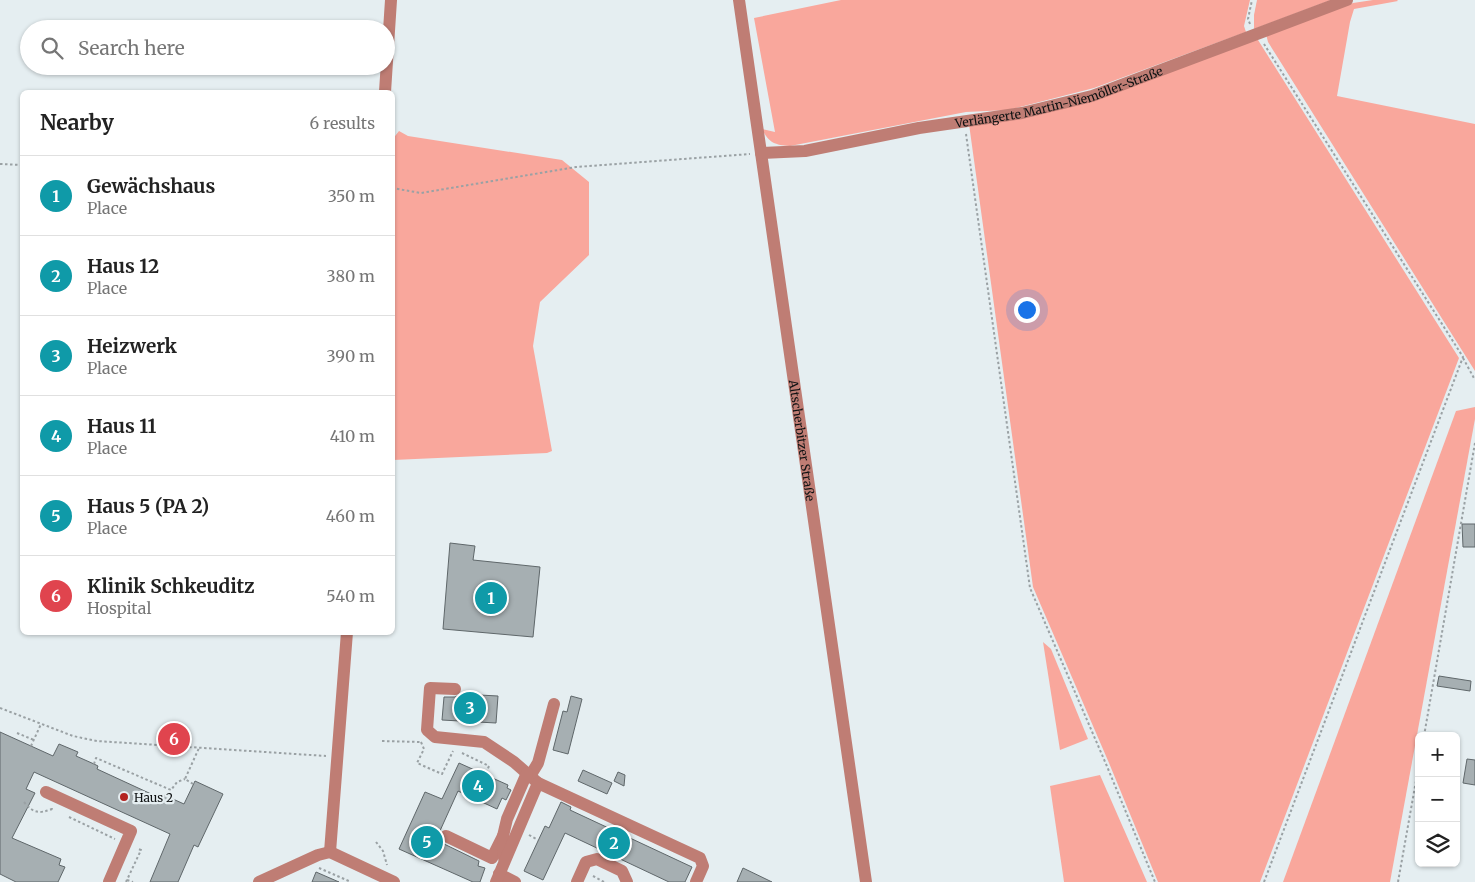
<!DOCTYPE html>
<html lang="en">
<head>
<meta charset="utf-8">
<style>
	:root { --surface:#fff; --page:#f6f6f6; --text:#222; --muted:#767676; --line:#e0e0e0; --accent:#0f766e }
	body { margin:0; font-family:Merriweather,serif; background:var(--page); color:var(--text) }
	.controls { position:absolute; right:15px; bottom:15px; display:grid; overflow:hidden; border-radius:8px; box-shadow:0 1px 4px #0004 }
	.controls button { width:45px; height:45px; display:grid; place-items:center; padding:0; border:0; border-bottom:1px solid var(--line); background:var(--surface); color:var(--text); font:25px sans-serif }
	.you { position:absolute; left:1026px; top:309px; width:18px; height:18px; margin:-12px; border:4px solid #fff; border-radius:50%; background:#1a73e8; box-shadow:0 0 0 8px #1a73e833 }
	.badge { display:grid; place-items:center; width:32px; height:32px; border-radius:50%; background:var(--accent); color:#fff; font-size:16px; font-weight:700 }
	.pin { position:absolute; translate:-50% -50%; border:2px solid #fff; box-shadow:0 1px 5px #0006 }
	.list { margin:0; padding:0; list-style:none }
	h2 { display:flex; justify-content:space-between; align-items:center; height:65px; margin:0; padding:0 20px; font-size:21px }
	h2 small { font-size:16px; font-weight:400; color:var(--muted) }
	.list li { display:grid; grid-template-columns:32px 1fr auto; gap:15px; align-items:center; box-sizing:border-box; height:80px; padding:0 20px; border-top:1px solid var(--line) }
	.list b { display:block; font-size:19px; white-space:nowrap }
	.list p { margin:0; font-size:16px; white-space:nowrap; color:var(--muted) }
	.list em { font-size:16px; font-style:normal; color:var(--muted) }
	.icon { flex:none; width:28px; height:28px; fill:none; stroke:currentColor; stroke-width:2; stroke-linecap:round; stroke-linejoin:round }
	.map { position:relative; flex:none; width:1475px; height:882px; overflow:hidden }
	.search { position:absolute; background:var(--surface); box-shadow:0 1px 4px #0004; left:20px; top:20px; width:375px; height:55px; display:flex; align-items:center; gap:12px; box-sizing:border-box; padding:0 18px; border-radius:28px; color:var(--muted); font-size:19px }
	.panel { position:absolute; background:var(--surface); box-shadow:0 1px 4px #0004; left:20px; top:90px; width:375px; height:545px; border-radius:8px }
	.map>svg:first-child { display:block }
</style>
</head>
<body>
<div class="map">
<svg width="1475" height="882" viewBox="0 0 1475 882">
	<rect width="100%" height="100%" fill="#e5eef1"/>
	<g fill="#f9a79c">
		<path d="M841 0H1250L1244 26 1246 32 1094 88 1008 110 966 112 790 146C775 145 769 143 762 129L775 132 754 18Z"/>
		<polygon points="1257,0 1331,0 1254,29 1254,15"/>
		<polygon points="1373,0 1397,0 1398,1 1354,9 1350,22 1337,96 1475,124 1475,371 1268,42 1266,34 1353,3"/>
		<polygon points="1254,38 1258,40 1459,358 1260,882 1158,882 1109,763 1033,587 969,124 1023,117"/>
		<polygon points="399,131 408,136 562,160 589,182 589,255 540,302 533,346 552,451 547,453 393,460 392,140"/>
		<polygon points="1475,407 1475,419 1390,882 1283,882 1456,411"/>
		<polygon points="1043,642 1051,649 1088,739 1060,750"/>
		<polygon points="1100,775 1147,882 1064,882 1050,786"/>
	</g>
	<g fill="#a6afb2" stroke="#5f676a">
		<polygon points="1462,524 1475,524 1475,547 1463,547"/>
		<polygon points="450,543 475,546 473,560 540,567 533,637 443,629"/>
		<polygon points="1439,676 1471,681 1470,691 1437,686"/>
		<polygon points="461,694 498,696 496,723 442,720 444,697 455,697"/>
		<polygon points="571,696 582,699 568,754 553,750 563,711 567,712"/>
		<polygon points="0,732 53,756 59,744 78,752 76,756 94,764 98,766 97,769 162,799 164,795 184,804 195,781 223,794 198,847 194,845 178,882 150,882 170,834 34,772 26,789 35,793 12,838 61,859 59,865 65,867 58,882 16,882 0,874"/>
		<polygon points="1467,759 1475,760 1475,785 1463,783"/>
		<polygon points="459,763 508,785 507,788 511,790 506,800 502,798 497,809 458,791 439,833 439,840 442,843 479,861 478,866 485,868 480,882 473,882 399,849 425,792 442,799"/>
		<polygon points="583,770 612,783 607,794 578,781"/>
		<polygon points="618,772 625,775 624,786 614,781"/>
		<polygon points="561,802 571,807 570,810 692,867 685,882 669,882 565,833 543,880 524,871 545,826 549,828"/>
		<polygon points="743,868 772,882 737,882"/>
		<polygon points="316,872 339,882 312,882"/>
	</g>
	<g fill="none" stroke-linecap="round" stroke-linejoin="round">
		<g stroke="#9aa1a4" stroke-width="2" stroke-dasharray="2.5 2.5" stroke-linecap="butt">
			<polyline points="1250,24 1248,19 1252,0"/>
			<polyline points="966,134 1030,588 1106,764 1155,882"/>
			<polyline points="0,164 22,165"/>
			<polyline points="392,188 421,193 576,167 750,154"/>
			<polyline points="1463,358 1475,380"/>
			<polyline points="0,708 73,736 97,741 326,756"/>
			<polyline points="17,733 34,740"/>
			<polyline points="1424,736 1475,443"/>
			<polyline points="382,741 420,742"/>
			<polyline points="421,742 424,749 417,763 442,774 453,751"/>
			<polyline points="31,746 41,724"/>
			<polyline points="462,753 489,766 485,775"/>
			<polyline points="94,764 96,758 171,790 177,782 185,779"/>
			<polyline points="193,784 185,779 199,748"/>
			<path d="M24 802C33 813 39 814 52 809L54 810"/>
			<polyline points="69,817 115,839"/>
			<polyline points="529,835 538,840"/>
			<polyline points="376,842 383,851 387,865"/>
			<polyline points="319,868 351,882"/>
			<polyline points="593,876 604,882"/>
			<polyline points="127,880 133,882"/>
			<polyline points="126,882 141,850 138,849"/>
			<polyline points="1264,882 1463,357 1264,44"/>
			<polyline points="1398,882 1419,764"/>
		</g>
		<g stroke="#bf7d74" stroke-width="12">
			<path id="s1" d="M739 0 866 882"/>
			<polyline points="385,92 391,0"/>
			<path id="s2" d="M761 153 805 151 919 128 1022 113 1092 96 1347 0"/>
			<polyline points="455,689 430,688 427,730 435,737 484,742 514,762 538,783"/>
			<polyline points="530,776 538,763 554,704"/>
			<polyline points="46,792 131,831 109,882"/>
			<polyline points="446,836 492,858 503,836"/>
			<polyline points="330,852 347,632"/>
			<polyline points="504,858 503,836 507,819 527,773"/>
			<polyline points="499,874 515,882"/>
			<polyline points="259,882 318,855 330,852 394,882"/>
			<polyline points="496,882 538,783 700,858 703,866 696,882"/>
			<polyline points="577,882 586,862 597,859 622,871 627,882"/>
		</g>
	</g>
	<circle fill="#b32320" stroke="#e5eef1" stroke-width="2" cx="124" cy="797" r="5"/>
	<g text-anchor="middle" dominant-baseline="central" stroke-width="4.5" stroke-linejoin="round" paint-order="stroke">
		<g font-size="12" fill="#0e1112" stroke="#e5eef1">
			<text stroke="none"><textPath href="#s2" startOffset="304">Verlängerte Martin-Niemöller-Straße</textPath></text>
			<text stroke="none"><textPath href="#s1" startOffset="445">Altscherbitzer Straße</textPath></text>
		</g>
		<g font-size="12" fill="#0e1112" stroke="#e5eef1" text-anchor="start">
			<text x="134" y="797">Haus 2</text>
		</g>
	</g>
</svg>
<div class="controls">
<button>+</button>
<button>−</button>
<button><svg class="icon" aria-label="layers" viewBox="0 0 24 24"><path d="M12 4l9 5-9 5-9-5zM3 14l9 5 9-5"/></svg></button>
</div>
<div class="you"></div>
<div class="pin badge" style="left:491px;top:598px;background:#0f9aa8">1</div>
<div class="pin badge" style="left:614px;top:843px;background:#0f9aa8">2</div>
<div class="pin badge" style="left:470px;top:708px;background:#0f9aa8">3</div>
<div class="pin badge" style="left:478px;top:786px;background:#0f9aa8">4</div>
<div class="pin badge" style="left:427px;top:842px;background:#0f9aa8">5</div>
<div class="pin badge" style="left:174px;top:739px;background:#e0444e">6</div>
<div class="search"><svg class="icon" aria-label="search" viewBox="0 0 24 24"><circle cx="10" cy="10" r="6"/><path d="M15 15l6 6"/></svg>Search here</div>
<section class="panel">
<h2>Nearby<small>6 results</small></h2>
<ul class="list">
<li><span class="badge" style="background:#0f9aa8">1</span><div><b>Gewächshaus</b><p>Place</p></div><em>350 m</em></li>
<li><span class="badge" style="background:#0f9aa8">2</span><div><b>Haus 12</b><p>Place</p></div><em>380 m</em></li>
<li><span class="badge" style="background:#0f9aa8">3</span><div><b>Heizwerk</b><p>Place</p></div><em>390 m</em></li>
<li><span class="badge" style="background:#0f9aa8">4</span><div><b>Haus 11</b><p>Place</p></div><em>410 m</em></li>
<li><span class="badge" style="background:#0f9aa8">5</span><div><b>Haus 5 (PA 2)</b><p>Place</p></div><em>460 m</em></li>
<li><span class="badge" style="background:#e0444e">6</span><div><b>Klinik Schkeuditz</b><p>Hospital</p></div><em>540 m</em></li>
</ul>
</section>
</div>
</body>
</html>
